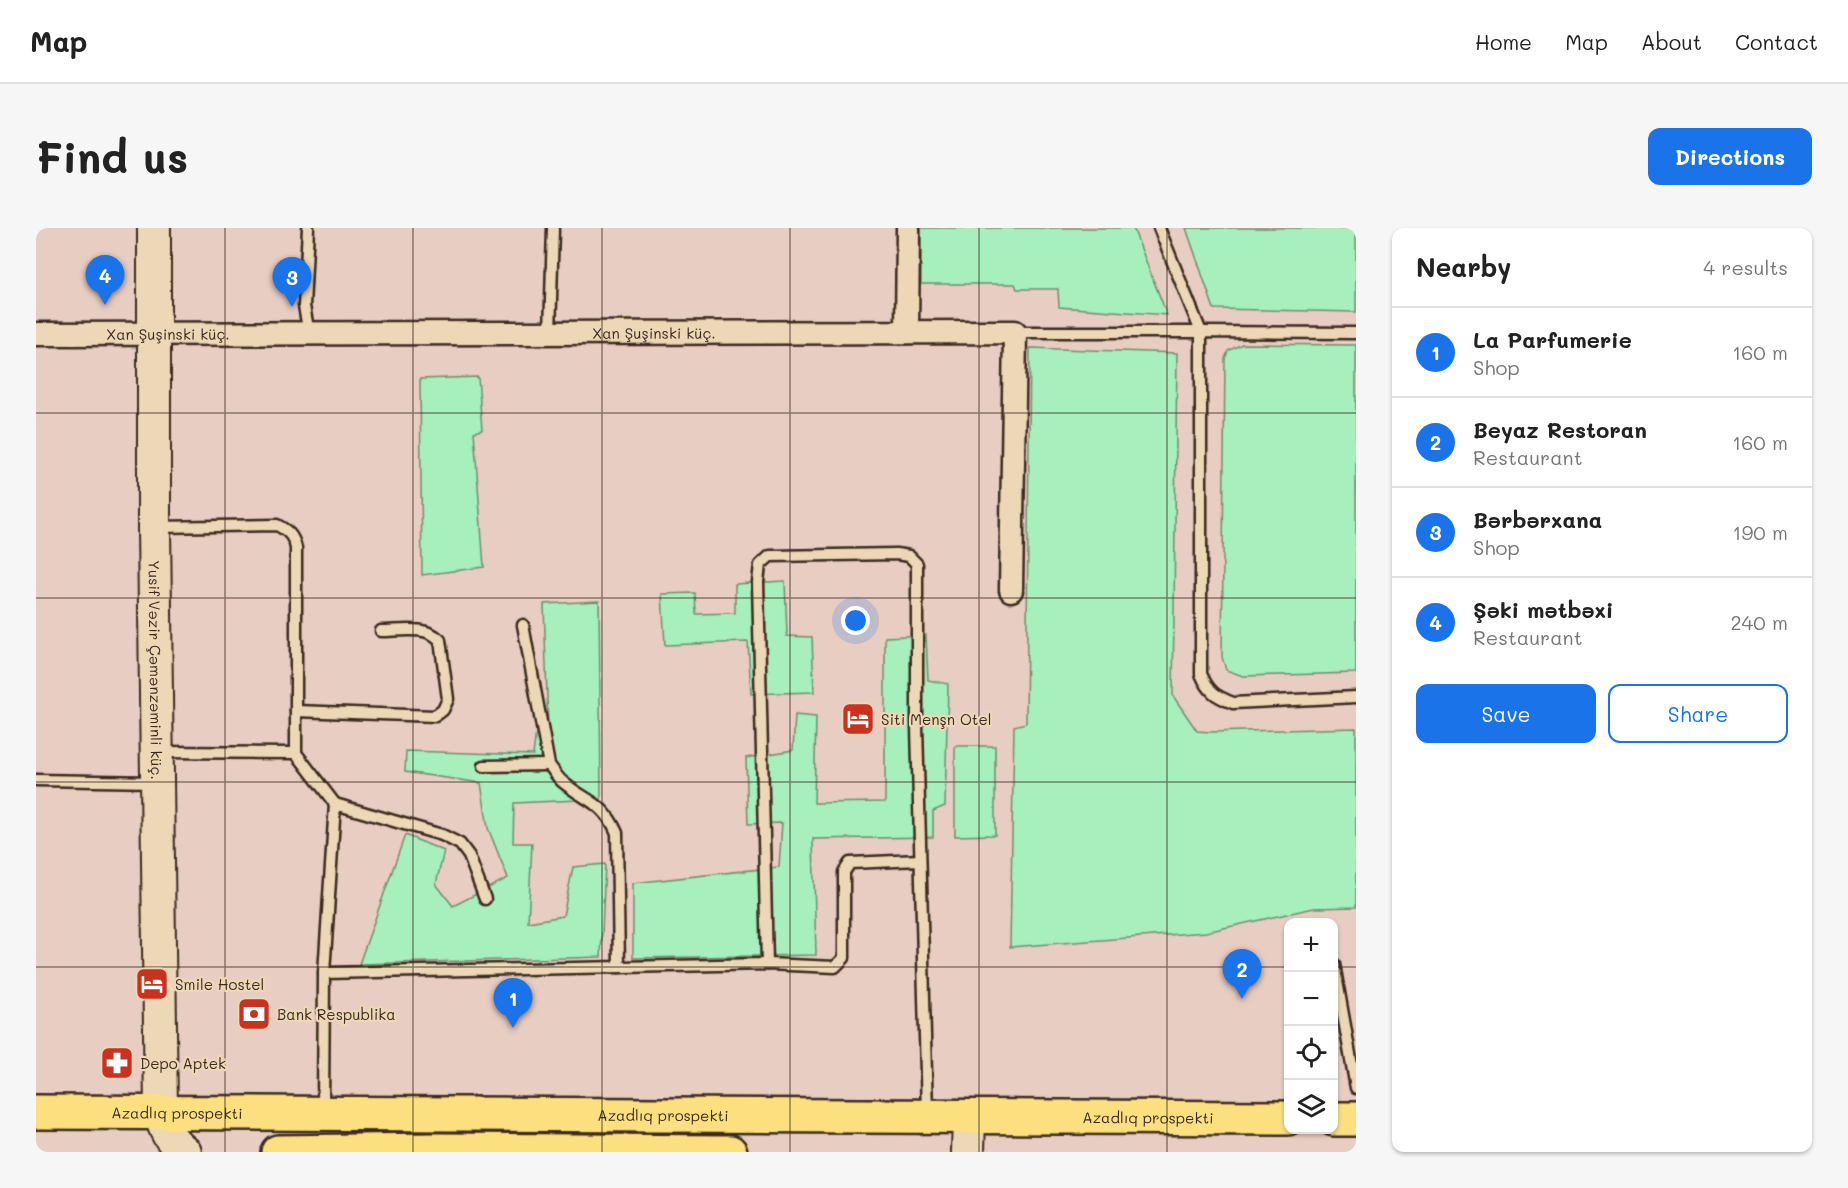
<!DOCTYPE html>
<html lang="en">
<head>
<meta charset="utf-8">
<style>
	:root { --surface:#fff; --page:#f6f6f6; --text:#222; --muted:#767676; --line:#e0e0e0; --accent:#1a73e8 }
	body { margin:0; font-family:Mali,sans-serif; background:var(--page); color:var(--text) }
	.controls { position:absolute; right:18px; bottom:18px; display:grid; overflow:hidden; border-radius:12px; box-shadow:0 2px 4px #0004 }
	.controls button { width:54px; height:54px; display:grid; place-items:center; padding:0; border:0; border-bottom:2px solid var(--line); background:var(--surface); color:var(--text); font:30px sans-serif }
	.you { position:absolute; left:820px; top:393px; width:21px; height:21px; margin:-15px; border:4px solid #fff; border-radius:50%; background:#1a73e8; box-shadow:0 0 0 9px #1a73e833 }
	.badge { display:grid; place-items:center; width:39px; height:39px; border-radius:50%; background:var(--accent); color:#fff; font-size:20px; font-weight:700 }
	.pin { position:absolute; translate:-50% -50px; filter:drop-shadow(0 2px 3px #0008) }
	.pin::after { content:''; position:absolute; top:32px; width:21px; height:18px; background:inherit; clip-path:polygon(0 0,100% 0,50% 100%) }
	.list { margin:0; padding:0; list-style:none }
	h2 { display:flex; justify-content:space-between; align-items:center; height:78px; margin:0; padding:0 24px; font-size:26px }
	h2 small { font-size:20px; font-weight:400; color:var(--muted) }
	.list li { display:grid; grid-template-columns:39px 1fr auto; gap:18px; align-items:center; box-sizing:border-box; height:90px; padding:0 24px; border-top:2px solid var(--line) }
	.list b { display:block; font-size:22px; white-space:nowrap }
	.list p { margin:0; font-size:20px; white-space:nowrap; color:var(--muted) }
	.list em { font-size:20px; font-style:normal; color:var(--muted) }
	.actions { display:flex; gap:12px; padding:18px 24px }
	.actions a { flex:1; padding:14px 0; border:2px solid var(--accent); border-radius:12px; text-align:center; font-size:21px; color:var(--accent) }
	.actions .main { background:var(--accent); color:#fff }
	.icon { flex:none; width:33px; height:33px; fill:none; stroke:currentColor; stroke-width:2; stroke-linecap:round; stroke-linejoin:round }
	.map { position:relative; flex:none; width:1320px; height:924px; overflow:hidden; border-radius:12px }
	header { display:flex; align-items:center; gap:36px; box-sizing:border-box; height:84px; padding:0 30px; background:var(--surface); border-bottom:2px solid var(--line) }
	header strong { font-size:28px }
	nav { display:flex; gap:33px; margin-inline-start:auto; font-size:21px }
	.intro { display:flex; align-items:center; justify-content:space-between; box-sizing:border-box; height:144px; padding:0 36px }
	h1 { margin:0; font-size:42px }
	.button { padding:15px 27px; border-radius:12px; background:var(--accent); color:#fff; font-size:21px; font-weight:700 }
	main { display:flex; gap:36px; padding:0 36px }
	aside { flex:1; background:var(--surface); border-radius:12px; box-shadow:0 2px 4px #0004 }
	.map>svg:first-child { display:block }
</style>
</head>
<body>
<header>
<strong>Map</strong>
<nav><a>Home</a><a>Map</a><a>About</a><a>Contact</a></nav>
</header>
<div class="intro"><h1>Find us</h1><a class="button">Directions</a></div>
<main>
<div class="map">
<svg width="1320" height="924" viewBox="0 0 1320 924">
	<rect width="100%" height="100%" fill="#e8cdc3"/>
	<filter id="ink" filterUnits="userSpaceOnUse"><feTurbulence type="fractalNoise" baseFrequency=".0167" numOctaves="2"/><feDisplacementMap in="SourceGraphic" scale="12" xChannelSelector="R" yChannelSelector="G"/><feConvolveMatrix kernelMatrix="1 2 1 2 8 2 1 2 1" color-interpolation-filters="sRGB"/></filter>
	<g filter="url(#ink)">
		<g fill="#a7efbd" stroke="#718c6e" stroke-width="1.5">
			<polygon points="885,0 1097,0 1131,87 1023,79 1022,61 981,61 979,56 885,56"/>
			<polygon points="1150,0 1320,0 1320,84 1178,81"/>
			<polygon points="1206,116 1320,117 1320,445 1207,448 1190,442 1186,429 1189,131 1192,123"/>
			<polygon points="994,120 1141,125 1137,468 1161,503 1175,504 1320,500 1320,679 1278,680 1170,704 974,719 978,498 990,495"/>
			<polygon points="442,149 446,202 438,204 448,339 386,347 384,151"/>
			<polygon points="749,353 751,408 776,409 778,464 715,466 712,414 629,417 626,366 659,365 660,386 699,385 699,356"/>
			<polygon points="563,373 565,571 478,575 477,615 496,615 492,694 527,688 537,639 569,636 565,729 323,736 369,607 408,623 400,656 417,678 472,650 452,600 445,555 369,544 370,523 497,527 500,503 512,499 508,376"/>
			<polygon points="890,407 892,452 912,456 909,578 897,583 897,609 777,611 780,727 597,730 597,655 743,639 746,595 712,596 710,530 757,522 759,487 780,489 778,575 849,574 849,409"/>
			<polygon points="919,518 959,518 959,607 919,608"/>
		</g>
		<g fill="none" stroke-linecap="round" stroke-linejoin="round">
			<g stroke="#3b2a1e" stroke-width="15">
				<g id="lane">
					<polyline points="272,0 268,78 273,106"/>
					<polyline points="979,104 1165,104 1123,0"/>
					<path d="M1320 105 1165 104V446C1173 464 1179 468 1197 475L1320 469"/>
					<polyline points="514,106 517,0"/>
					<path d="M121 299 241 297C252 303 257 307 260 320V525L299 576 288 745 287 881"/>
					<path d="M487 397 513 537C518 543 522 551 528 555 551 574 568 574 581 605L583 739"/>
					<path d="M260 483 399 488 407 482 412 471 404 412C390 397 364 403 345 403"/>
					<polyline points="122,524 260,525"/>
					<polyline points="448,538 513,537"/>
					<polyline points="0,552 119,554"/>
					<polyline points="299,576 406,607 424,616 433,628 449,671"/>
					<polyline points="731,736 722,354 724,337 734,328 860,326 873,328 881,336 881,498 891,885"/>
					<polyline points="1298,736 1320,860"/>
					<polyline points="288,745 731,736 799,739 808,730 808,644 814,635 884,632"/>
				</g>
			</g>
			<g stroke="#3b2a1e" stroke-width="27">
				<g id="street">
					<polyline points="871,104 872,0"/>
					<path id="s1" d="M0 106 979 104 975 362"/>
				</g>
			</g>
			<g stroke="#3b2a1e" stroke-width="36">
				<g id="secondary">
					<path id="s2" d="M118 0V299L125 884C127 902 135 913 149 924"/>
					<polyline points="932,924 933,890"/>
				</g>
			</g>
			<g stroke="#3b2a1e" stroke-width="38">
				<g id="primary">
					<path id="s3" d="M0 884 1252 890"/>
					<polyline points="1298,891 1320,891"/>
					<polyline points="242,924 401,922 694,924"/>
				</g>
			</g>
			<use href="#lane" stroke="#ecd7b6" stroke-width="10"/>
			<use href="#street" stroke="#ecd7b6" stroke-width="22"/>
			<use href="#secondary" stroke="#ecd7b6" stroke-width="32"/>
			<use href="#primary" stroke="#fce080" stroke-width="33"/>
		</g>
	</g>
	<path fill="none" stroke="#3b2a1e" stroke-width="1.5" stroke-opacity="0.55" d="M189 0V924M377 0V924M566 0V924M754 0V924M943 0V924M1131 0V924M0 185H1320M0 370H1320M0 554H1320M0 739H1252M1298 739H1320"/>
	<defs>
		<g id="hotel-square" transform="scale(1.725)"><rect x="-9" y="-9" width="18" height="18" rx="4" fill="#c8321e" stroke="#ecd7b6"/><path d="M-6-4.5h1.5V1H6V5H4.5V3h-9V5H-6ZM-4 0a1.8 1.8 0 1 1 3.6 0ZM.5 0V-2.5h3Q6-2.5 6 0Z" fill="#fff"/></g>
		<g id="bank-square" transform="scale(1.725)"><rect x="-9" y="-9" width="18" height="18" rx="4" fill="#c8321e" stroke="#ecd7b6"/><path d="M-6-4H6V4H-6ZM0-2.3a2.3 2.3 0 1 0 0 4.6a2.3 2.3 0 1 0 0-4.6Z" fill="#fff"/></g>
		<g id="pharmacy-square" transform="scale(1.725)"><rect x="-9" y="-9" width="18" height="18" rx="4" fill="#c8321e" stroke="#ecd7b6"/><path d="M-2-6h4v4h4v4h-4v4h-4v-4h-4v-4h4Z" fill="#fff"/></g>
	</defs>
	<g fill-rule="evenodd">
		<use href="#hotel-square" x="822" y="491"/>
		<use href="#hotel-square" x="116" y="756"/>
		<use href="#bank-square" x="218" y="786"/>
		<use href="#pharmacy-square" x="81" y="835"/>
	</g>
	<g text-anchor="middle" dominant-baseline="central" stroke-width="4.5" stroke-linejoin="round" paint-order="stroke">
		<g font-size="15" fill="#3b2a1e" stroke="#ecd7b6">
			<text stroke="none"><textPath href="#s1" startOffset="618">Xan Şuşinski küç.</textPath></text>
			<text stroke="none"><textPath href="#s1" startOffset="132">Xan Şuşinski küç.</textPath></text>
			<text stroke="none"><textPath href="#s2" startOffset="442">Yusif Vəzir Çəmənzəminli küç.</textPath></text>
			<text stroke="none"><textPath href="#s3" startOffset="141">Azadlıq prospekti</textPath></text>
			<text stroke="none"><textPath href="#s3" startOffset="627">Azadlıq prospekti</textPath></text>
			<text stroke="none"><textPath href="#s3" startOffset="1112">Azadlıq prospekti</textPath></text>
		</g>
		<g font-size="15" fill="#3b2a1e" stroke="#ecd7b6" text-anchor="start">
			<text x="845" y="491">Siti Menşn Otel</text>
			<text x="139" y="756">Smile Hostel</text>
			<text x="241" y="786">Bank Respublika</text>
			<text x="104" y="835">Depo Aptek</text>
		</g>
	</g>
</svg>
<div class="controls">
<button>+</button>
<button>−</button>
<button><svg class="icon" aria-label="locate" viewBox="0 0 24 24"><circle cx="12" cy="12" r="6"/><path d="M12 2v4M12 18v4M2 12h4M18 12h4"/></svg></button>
<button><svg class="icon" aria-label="layers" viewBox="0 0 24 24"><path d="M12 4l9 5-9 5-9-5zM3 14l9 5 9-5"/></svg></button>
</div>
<div class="you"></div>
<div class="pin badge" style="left:477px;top:800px">1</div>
<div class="pin badge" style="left:1206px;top:771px">2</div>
<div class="pin badge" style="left:256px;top:79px">3</div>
<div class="pin badge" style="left:69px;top:77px">4</div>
</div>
<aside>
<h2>Nearby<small>4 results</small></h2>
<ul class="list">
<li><span class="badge">1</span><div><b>La Parfumerie</b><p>Shop</p></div><em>160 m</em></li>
<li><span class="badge">2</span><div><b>Beyaz Restoran</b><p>Restaurant</p></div><em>160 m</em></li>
<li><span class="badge">3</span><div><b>Bərbərxana</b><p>Shop</p></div><em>190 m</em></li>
<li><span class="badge">4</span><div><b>Şəki mətbəxi</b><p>Restaurant</p></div><em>240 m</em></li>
</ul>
<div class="actions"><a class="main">Save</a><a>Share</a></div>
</aside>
</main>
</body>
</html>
